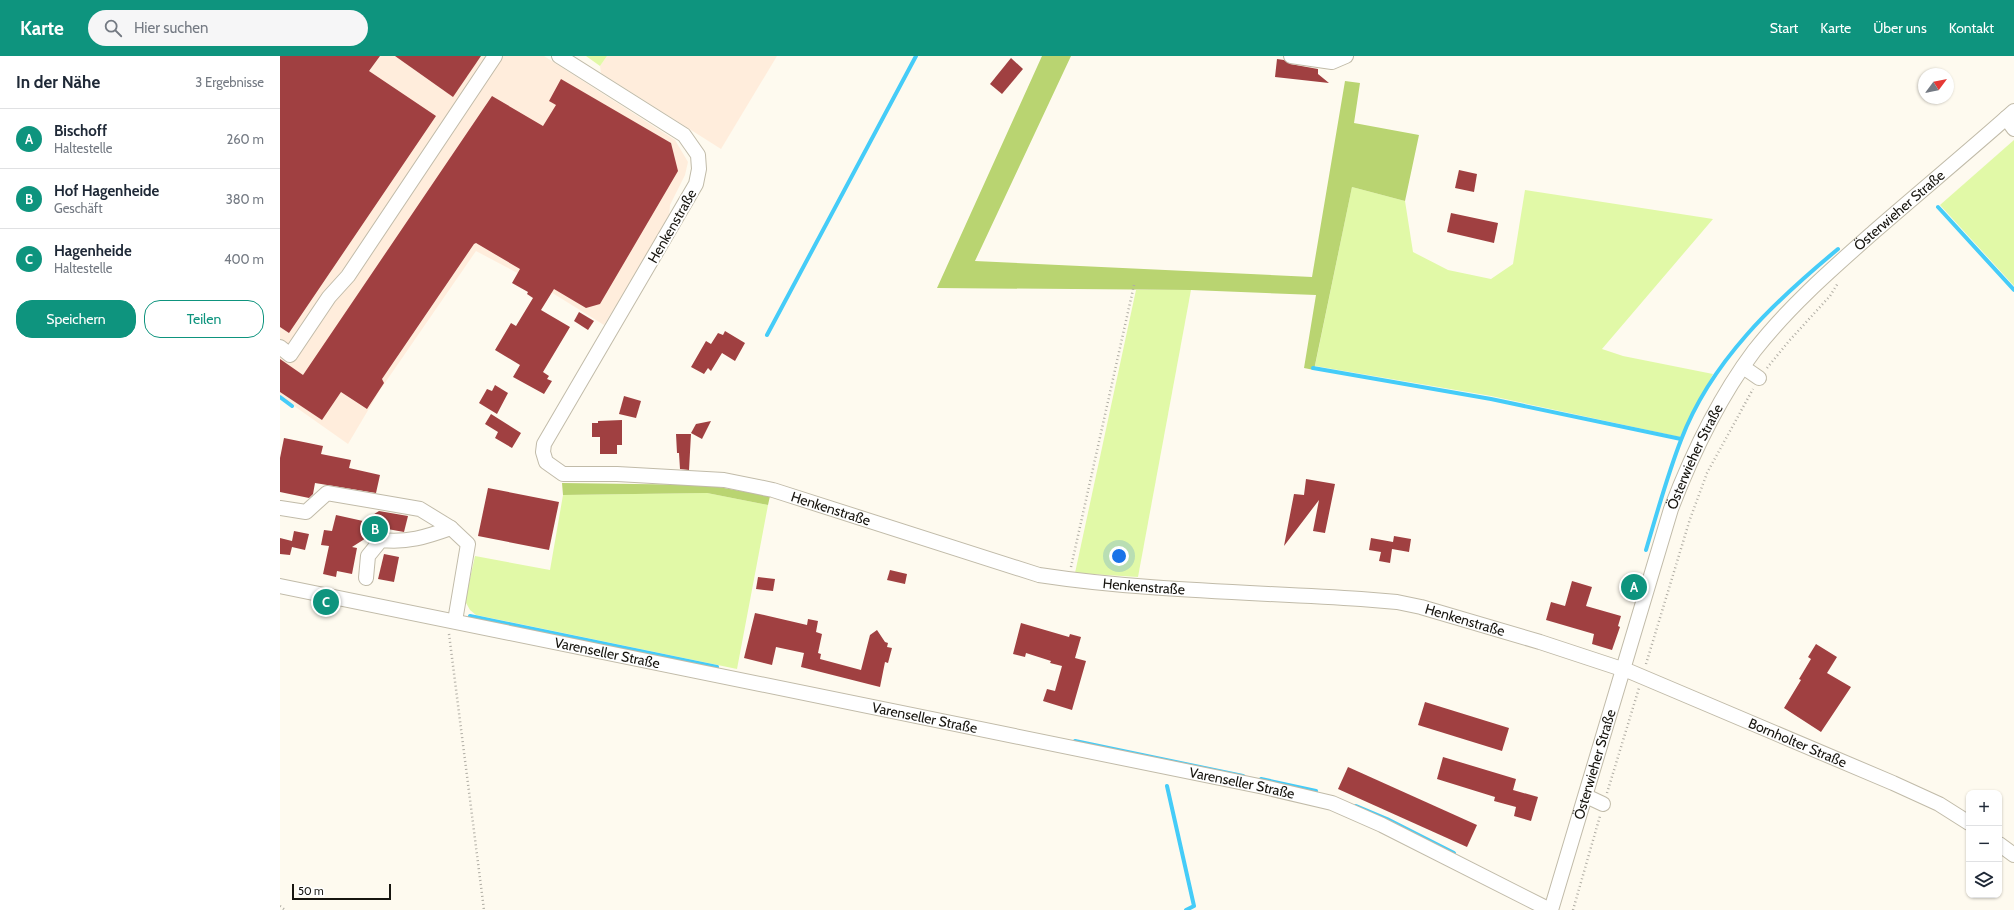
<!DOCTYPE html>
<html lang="de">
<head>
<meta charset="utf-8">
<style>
	:root { --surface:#fff; --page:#f6f6f7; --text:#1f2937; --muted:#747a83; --line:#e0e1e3; --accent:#0e947e }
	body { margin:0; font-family:Cabin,sans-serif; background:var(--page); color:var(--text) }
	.controls { position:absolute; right:12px; bottom:12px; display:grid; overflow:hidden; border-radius:8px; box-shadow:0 1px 3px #0004 }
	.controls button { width:36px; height:36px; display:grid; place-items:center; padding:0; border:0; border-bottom:1px solid var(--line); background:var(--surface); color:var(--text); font:20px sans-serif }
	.compass { position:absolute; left:1638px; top:12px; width:36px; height:36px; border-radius:50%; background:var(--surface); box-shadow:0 1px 3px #0004; rotate:58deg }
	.scale { position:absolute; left:12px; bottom:10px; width:99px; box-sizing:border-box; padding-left:4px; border:2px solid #17150f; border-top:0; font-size:11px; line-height:14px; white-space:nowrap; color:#17150f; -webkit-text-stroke:3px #fff; paint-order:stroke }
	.you { position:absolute; left:839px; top:500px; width:14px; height:14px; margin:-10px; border:3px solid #fff; border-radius:50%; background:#1a73e8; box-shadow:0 0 0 6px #1a73e833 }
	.badge { display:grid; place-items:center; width:26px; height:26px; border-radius:50%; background:var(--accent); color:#fff; font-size:13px; font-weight:700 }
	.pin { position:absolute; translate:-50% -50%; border:2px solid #fff; box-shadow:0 1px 4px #0006 }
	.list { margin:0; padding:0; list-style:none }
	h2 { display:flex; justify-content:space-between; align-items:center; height:52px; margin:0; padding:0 16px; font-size:17px }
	h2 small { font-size:13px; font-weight:400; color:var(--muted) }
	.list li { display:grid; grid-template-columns:26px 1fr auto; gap:12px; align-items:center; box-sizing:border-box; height:60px; padding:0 16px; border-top:1px solid var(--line) }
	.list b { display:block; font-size:15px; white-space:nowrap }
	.list p { margin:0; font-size:13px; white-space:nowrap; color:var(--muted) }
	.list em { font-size:13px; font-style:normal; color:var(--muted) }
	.actions { display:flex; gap:8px; padding:12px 16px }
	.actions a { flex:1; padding:9px 0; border:1px solid var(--accent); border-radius:16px; text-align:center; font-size:14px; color:var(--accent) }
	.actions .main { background:var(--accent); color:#fff }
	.icon { flex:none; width:22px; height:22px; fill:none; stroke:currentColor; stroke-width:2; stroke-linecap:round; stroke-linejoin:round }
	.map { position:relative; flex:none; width:1734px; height:854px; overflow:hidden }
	header { display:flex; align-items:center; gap:24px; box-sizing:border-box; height:56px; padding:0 20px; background:var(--accent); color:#fff }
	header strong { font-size:19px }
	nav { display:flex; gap:22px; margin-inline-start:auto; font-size:14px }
	.search { width:280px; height:36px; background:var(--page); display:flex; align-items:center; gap:10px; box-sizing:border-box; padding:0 14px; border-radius:22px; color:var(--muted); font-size:15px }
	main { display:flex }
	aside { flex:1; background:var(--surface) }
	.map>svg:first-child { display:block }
</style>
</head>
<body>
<header>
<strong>Karte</strong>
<div class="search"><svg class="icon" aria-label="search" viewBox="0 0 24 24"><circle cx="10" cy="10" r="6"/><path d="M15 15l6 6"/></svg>Hier suchen</div>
<nav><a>Start</a><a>Karte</a><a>Über uns</a><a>Kontakt</a></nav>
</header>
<main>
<aside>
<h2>In der Nähe<small>3 Ergebnisse</small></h2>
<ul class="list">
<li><span class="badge">A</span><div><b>Bischoff</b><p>Haltestelle</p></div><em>260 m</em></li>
<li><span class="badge">B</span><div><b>Hof Hagenheide</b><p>Geschäft</p></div><em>380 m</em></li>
<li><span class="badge">C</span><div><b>Hagenheide</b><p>Haltestelle</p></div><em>400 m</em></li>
</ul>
<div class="actions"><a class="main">Speichern</a><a>Teilen</a></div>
</aside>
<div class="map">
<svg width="1734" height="854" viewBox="0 0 1734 854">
	<rect width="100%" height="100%" fill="#fefaef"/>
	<g fill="#ffeddc">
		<polygon points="0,0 264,0 395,84 408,106 405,119 390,149 389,162 324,269 258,228 196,195 100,334 68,388 0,340"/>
		<polygon points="327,0 497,0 441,93 321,17 320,10"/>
	</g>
	<g fill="#e1f9a7">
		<polygon points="306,0 327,0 320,10"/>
		<polygon points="1734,84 1734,230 1660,149"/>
		<polygon points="1072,131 1125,145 1133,196 1168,214 1211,223 1233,208 1245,134 1433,163 1322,293 1343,300 1433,318 1400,381 1211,340 1035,310"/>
		<polygon points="856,234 911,234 858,521 795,517"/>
		<polygon points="427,437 488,449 457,613 196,559 190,554 185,545 195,500 270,514 283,439"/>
	</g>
	<g fill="#b9d471">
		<polygon points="762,0 791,0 695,205 1032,221 1065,25 1080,27 1074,67 1139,79 1125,145 1072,131 1034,314 1024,312 1036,239 911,234 657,232"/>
		<polygon points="282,427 427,429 490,440 488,449 427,437 283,439"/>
	</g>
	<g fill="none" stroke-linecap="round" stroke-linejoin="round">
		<g stroke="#45ccf8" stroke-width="4">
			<polyline points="1658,151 1734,234"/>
			<polyline points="487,279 636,0"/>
			<polyline points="1033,312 1211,343 1401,383"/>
			<polyline points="0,341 12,350"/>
			<path d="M1366 494C1377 457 1387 420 1401 384 1431 305 1494 246 1558 193"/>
			<polyline points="190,560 437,611"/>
			<polyline points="795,685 963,720"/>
			<polyline points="981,723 1036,735"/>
			<polyline points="887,730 914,850 906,854"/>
			<polyline points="1076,750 1107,763 1174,797"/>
		</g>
	</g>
	<g fill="#a04041">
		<polygon points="0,0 100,0 89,15 156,60 9,277 0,271"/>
		<polygon points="115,0 201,0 173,41"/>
		<polygon points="731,2 743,13 722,38 710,28"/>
		<polygon points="997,3 1004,4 1010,8 1038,13 1038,18 1049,27 995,21"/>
		<polygon points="281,23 391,87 398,115 320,248 306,252 274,233 261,254 290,271 263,316 269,320 267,323 272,325 264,338 233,321 240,309 215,294 231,267 236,270 253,242 247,238 248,236 232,227 240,213 196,187 194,188 102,323 104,327 87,353 61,336 42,364 0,336 0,303 23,319 212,40 263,70 276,49 269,45"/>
		<polygon points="1179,114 1197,118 1194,136 1175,132"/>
		<polygon points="1171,157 1218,167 1214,187 1167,176"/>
		<polygon points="299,256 314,265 308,274 294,265"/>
		<polygon points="445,275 465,287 455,305 442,297 431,315 428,312 424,318 411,311 426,285 431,288 438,277 443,279"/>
		<polygon points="215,329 228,337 217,358 199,347 207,333 212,335"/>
		<polygon points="344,340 361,345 356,362 339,358"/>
		<polygon points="211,358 241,377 232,392 215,382 218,376 205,368"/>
		<polygon points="342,364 342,389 337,389 337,398 320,398 320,381 312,381 312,367 318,367 318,365"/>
		<polygon points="431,365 422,383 411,377 416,368"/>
		<polygon points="396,378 411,378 409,414 400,413 399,397 397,397"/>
		<polygon points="4,382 43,390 41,398 71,404 69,412 100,419 96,437 35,427 33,438 29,442 0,436 0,402"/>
		<polygon points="1026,423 1055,428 1045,477 1033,475 1039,444 1004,490 1014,438 1024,439"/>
		<polygon points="208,432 279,446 269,494 198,480"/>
		<polygon points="99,455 128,460 124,476 102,472 72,491 77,492 72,518 57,515 56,521 43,518 49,490 41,489 44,474 52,475 56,459 83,465"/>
		<polygon points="14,475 29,478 25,494 12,491 10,499 0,498 0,482 12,485"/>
		<polygon points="1114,480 1131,483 1129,496 1112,493 1110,507 1099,505 1101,496 1089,494 1091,482 1113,486"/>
		<polygon points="104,498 119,501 114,526 98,523"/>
		<polygon points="610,514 627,518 625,528 607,524"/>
		<polygon points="478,521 495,523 493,535 476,533"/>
		<polygon points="1292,525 1312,531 1306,550 1341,560 1338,570 1340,571 1332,594 1312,588 1314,578 1266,564 1271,546 1285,550"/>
		<polygon points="475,557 527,569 528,563 538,565 536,576 542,578 538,597 541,598 540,603 581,614 590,579 597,574 605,586 608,587 607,591 612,592 608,607 605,606 600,631 521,611 524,597 496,591 492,609 464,602"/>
		<polygon points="741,567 789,581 790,578 801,581 795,602 806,605 792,654 763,645 767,633 775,635 782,610 770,607 771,605 746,597 745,601 733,598"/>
		<polygon points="1536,588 1557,601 1547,617 1571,631 1541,676 1504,652 1521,624 1519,623 1531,603 1528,601"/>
		<polygon points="1145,646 1229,672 1222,695 1138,669"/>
		<polygon points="1163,701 1236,723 1233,734 1258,741 1251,765 1234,760 1236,751 1214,745 1215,741 1157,723"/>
		<polygon points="1068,711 1197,769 1187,791 1058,733"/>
	</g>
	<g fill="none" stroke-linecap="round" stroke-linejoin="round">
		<g stroke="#c1bba9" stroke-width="16">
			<g id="minor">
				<path id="s1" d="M279 0 404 79 418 99 419 113 416 128 264 388 263 396 266 406 283 418H337L444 424 493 434 759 519C864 535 974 536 1081 543L1117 546 1141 551 1260 586 1351 616 1613 727 1659 748 1689 767"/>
				<polyline points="1011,0 1052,6 1066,0"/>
				<polyline points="1726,62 1734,73"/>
				<polyline points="0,291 10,299 49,241 68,220 215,0"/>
				<polyline points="1463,311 1479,322"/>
				<polyline points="0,452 26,456 47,437 140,453 171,472 188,488 175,565"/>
				<path d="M86 522 88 500 101 484C127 487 146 481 171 472"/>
				<path id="s2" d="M0 530 984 731 1052 747 1102 769 1270 854"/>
				<polyline points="1306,740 1323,748"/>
				<polyline points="1719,788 1734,799"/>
				<path id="s3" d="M1271 854 1391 453C1412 398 1438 343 1474 295 1510 249 1553 212 1596 174 1642 134 1689 95 1734 55"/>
			</g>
		</g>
		<g stroke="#b0ada4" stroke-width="2.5" stroke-dasharray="1 3" stroke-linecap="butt">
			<polyline points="1487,312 1509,285 1550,240 1558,227"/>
			<polyline points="791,511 854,229"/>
			<polyline points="169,578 204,854"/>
			<polyline points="1366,608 1410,463 1427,417 1473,333"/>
			<polyline points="1327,737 1359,632"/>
			<polyline points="0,850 5,854"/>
			<polyline points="1293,854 1320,760"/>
		</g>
		<use href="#minor" stroke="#fff" stroke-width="14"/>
	</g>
	<g text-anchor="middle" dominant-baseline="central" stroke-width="4" stroke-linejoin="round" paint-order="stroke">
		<g font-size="14" fill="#17150f" stroke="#fff">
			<text stroke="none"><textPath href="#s3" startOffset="800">Österwieher Straße</textPath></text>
			<text transform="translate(392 170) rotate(-60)">Henkenstraße</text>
			<text stroke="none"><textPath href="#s3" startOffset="476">Österwieher Straße</textPath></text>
			<text stroke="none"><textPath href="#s1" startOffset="814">Henkenstraße</textPath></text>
			<text stroke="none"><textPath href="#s1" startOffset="1138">Henkenstraße</textPath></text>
			<text stroke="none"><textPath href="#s1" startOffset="1462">Henkenstraße</textPath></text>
			<text stroke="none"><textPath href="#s2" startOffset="334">Varenseller Straße</textPath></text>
			<text stroke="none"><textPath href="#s2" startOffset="658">Varenseller Straße</textPath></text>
			<text stroke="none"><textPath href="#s1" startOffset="1817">Bornholter Straße</textPath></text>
			<text stroke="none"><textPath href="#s3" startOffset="152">Österwieher Straße</textPath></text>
			<text stroke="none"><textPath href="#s2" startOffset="982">Varenseller Straße</textPath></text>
		</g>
	</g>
</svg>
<div class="controls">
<button>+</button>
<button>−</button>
<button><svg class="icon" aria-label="layers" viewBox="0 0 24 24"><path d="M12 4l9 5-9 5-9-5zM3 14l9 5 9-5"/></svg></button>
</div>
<svg class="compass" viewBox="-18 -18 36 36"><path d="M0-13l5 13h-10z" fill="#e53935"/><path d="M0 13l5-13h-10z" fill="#747a83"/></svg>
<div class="scale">50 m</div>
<div class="you"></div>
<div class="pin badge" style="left:1354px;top:531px">A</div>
<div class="pin badge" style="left:95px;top:473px">B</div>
<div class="pin badge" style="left:46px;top:546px">C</div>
</div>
</main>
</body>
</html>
